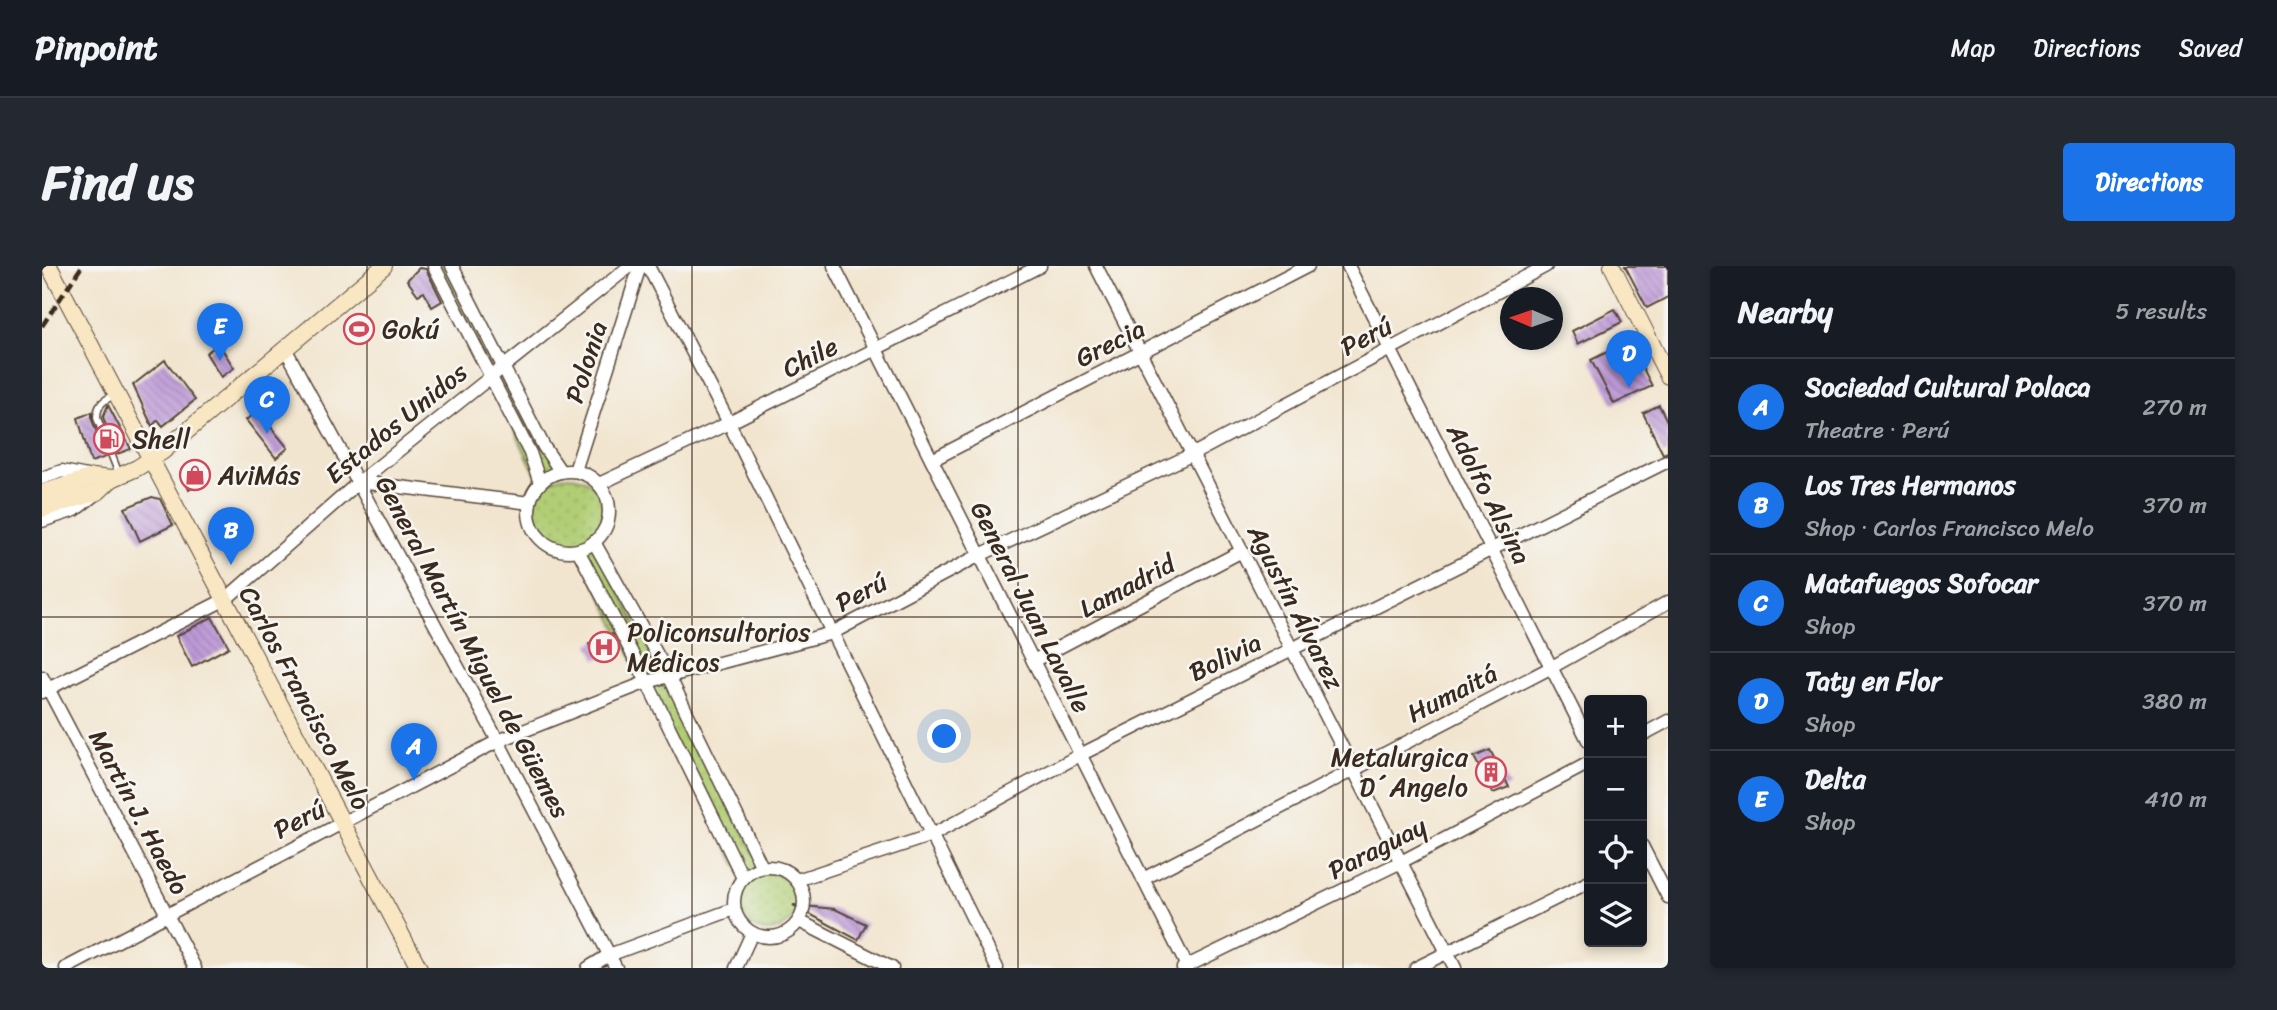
<!DOCTYPE html>
<html lang="en">
<head>
<meta charset="utf-8">
<style>
	:root { --surface:#171b24; --page:#242831; --text:#f1f3f6; --muted:#9ea1a6; --line:#363941; --accent:#1a73e8 }
	body { margin:0; font-family:Sriracha,sans-serif; background:var(--page); color:var(--text) }
	.controls { position:absolute; right:21px; bottom:21px; display:grid; overflow:hidden; border-radius:7px; box-shadow:0 4px 10px #0003 }
	.controls button { width:63px; height:63px; display:grid; place-items:center; padding:0; border:0; border-bottom:2px solid var(--line); background:var(--surface); color:var(--text); font:35px sans-serif }
	.compass { position:absolute; left:1458px; top:21px; width:63px; height:63px; border-radius:50%; background:var(--surface); box-shadow:0 4px 10px #0003; rotate:272deg }
	.you { position:absolute; left:903px; top:471px; width:24px; height:24px; margin:-18px; border:5px solid #fff; border-radius:50%; background:#1a73e8; box-shadow:0 0 0 10px #1a73e833 }
	.badge { display:grid; place-items:center; width:46px; height:46px; border-radius:50%; background:var(--accent); color:#fff; font-size:23px; font-weight:700 }
	.pin { position:absolute; translate:-50% -58px; filter:drop-shadow(0 2px 4px #0008) }
	.pin::after { content:''; position:absolute; top:37px; width:24px; height:21px; background:inherit; clip-path:polygon(0 0,100% 0,50% 100%) }
	.list { margin:0; padding:0; list-style:none }
	h2 { display:flex; justify-content:space-between; align-items:center; height:91px; margin:0; padding:0 28px; font-size:30px }
	h2 small { font-size:23px; font-weight:400; color:var(--muted) }
	.list li { display:grid; grid-template-columns:46px 1fr auto; gap:21px; align-items:center; box-sizing:border-box; height:98px; padding:0 28px; border-top:2px solid var(--line) }
	.list b { display:block; font-size:26px; white-space:nowrap }
	.list p { margin:0; font-size:23px; white-space:nowrap; color:var(--muted) }
	.list em { font-size:23px; font-style:normal; color:var(--muted) }
	.icon { flex:none; width:38px; height:38px; fill:none; stroke:currentColor; stroke-width:2; stroke-linecap:round; stroke-linejoin:round }
	.map { position:relative; flex:none; width:1626px; height:702px; overflow:hidden; border-radius:7px }
	header { display:flex; align-items:center; gap:42px; box-sizing:border-box; height:98px; padding:0 35px; background:var(--surface); border-bottom:2px solid var(--line) }
	header strong { font-size:33px }
	nav { display:flex; gap:38px; margin-inline-start:auto; font-size:24px }
	.intro { display:flex; align-items:center; justify-content:space-between; box-sizing:border-box; height:168px; padding:0 42px }
	h1 { margin:0; font-size:49px }
	.button { padding:18px 32px; border-radius:7px; background:var(--accent); color:#fff; font-size:24px; font-weight:700 }
	main { display:flex; gap:42px; padding:0 42px }
	aside { flex:1; background:var(--surface); border-radius:7px; box-shadow:0 4px 10px #0003 }
	.map>svg:first-child { display:block }
</style>
</head>
<body>
<header>
<strong>Pinpoint</strong>
<nav><a>Map</a><a>Directions</a><a>Saved</a></nav>
</header>
<div class="intro"><h1>Find us</h1><a class="button">Directions</a></div>
<main>
<div class="map">
<svg width="1626" height="702" viewBox="0 0 1626 702">
	<defs>
		<pattern id="green-dots" width="8" height="8" patternUnits="userSpaceOnUse" patternTransform="scale(1.75)"><rect width="8" height="8" fill="#b1ce74"/><path d="M2 2h.1M6 6h.1" fill="none" stroke="#99b164" stroke-width="1.8" stroke-linecap="round"/></pattern>
		<pattern id="building-back-hatch" width="6" height="6" patternUnits="userSpaceOnUse" patternTransform="scale(1.75)"><rect width="6" height="6" fill="#be9ad8"/><path d="M-1 5l2 2M0 0l6 6M5-1l2 2" fill="none" stroke="#9c7eaf"/></pattern>
	</defs>
	<rect width="100%" height="100%" fill="#f6f6f2"/>
	<filter id="ink" filterUnits="userSpaceOnUse"><feTurbulence type="fractalNoise" baseFrequency=".0143" numOctaves="2"/><feDisplacementMap in="SourceGraphic" scale="14" xChannelSelector="R" yChannelSelector="G"/><feConvolveMatrix kernelMatrix="1 2 1 2 8 2 1 2 1" color-interpolation-filters="sRGB"/></filter>
	<filter id="wash" filterUnits="userSpaceOnUse"><feTurbulence type="fractalNoise" baseFrequency=".00686" numOctaves="4" result="noise"/><feDisplacementMap in="SourceGraphic" scale="28" xChannelSelector="R" yChannelSelector="G"/><feGaussianBlur stdDeviation="1.57" result="paint"/><feColorMatrix in="noise" values="0 0 0 0 0 0 0 0 0 0 0 0 0 0 0 0 0 1.4 0 .05"/><feComposite in="paint" operator="in"/></filter>
	<g filter="url(#wash)">
		<rect width="100%" height="100%" fill="#f2e5cf"/>
		<g fill="url(#green-dots)" stroke="#767c49" stroke-width="2">
			<polygon points="393,0 409,0 519,206 508,209 498,217"/>
			<circle cx="527" cy="245" r="35"/>
			<polygon points="552,276 720,601 701,612 536,284"/>
			<circle cx="726" cy="636" r="29"/>
		</g>
		<g id="blocks">
			<g fill="url(#building-back-hatch)">
				<polygon points="1583,0 1626,0 1626,31 1605,42"/>
				<polygon points="377,2 384,3 400,35 390,41 382,26 376,29 365,14"/>
				<polygon points="1573,43 1580,56 1536,78 1530,65"/>
				<polygon points="1587,75 1610,120 1572,138 1549,94"/>
				<polygon points="177,78 192,102 179,111 164,87"/>
				<polygon points="123,94 153,134 121,160 116,154 110,160 91,119"/>
				<polygon points="66,139 89,183 75,188 61,151"/>
				<polygon points="1617,139 1626,157 1626,186 1621,188 1601,147"/>
				<polygon points="216,145 246,182 234,192 204,154"/>
				<polygon points="50,146 50,154 64,191 49,196 36,152"/>
				<polygon points="154,199 163,213 147,224 143,215 147,205"/>
				<polygon points="110,231 118,233 131,259 98,275 83,242"/>
				<polygon points="170,351 187,381 150,401 134,370"/>
				<polygon points="570,368 577,384 554,394 547,378"/>
				<polygon points="1448,484 1467,521 1451,527 1432,491"/>
				<polygon points="751,639 793,643 824,658 816,674"/>
			</g>
		</g>
	</g>
	<g filter="url(#ink)">
		<use href="#blocks" fill-opacity="0" stroke="#564639" stroke-width="2"/>
		<g fill="none" stroke-linecap="round" stroke-linejoin="round">
			<g stroke="#564639" stroke-width="9">
				<path id="lane" d="M74 128C62 134 55 138 55 152L77 208"/>
			</g>
			<g stroke="#564639" stroke-width="15">
				<g id="street">
					<polyline points="392,0 488,187 498,217"/>
					<polyline points="410,0 502,181 519,206"/>
					<polyline points="606,0 687,157 955,702"/>
					<polyline points="792,0 1146,702"/>
					<polyline points="1054,0 1413,702"/>
					<polyline points="1306,0 1547,476"/>
					<polyline points="244,84 456,475 574,702"/>
					<polyline points="890,194 1266,0"/>
					<polyline points="533,205 598,0"/>
					<circle cx="527" cy="245" r="40"/>
					<polyline points="0,212 20,205 50,211"/>
					<polyline points="317,216 488,237"/>
					<polyline points="557,218 687,157 998,0"/>
					<polyline points="0,255 33,244 52,229"/>
					<polyline points="552,276 627,410 720,601"/>
					<polyline points="536,284 605,416 701,612"/>
					<polyline points="991,395 1200,285"/>
					<polyline points="0,411 153,702"/>
					<polyline points="0,426 184,333 317,216 588,0"/>
					<polyline points="1600,469 1626,455"/>
					<polyline points="1600,580 1626,631"/>
					<circle cx="727" cy="636" r="35"/>
					<polyline points="1101,613 1510,401 1626,336"/>
					<polyline points="755,614 890,569 1038,489 1626,195"/>
					<polyline points="757,655 850,702"/>
					<polyline points="24,702 456,475 605,416 790,367 938,289 1151,188 1504,0"/>
					<polyline points="546,702 567,689 692,643"/>
					<polyline points="694,702 710,667"/>
					<polyline points="1141,702 1359,596 1547,497"/>
					<polyline points="1374,702 1547,616"/>
				</g>
			</g>
			<g stroke="#564639" stroke-width="18">
				<g id="secondary">
					<polyline points="7,0 377,702"/>
					<polyline points="1570,0 1626,110"/>
					<polyline points="0,227 51,211 70,213"/>
					<polyline points="0,243 56,226 70,213 95,202 120,186 342,0"/>
				</g>
			</g>
			<use href="#lane" stroke="#fff" stroke-width="6"/>
			<use href="#street" stroke="#fff" stroke-width="12"/>
			<use href="#secondary" stroke="#f9e7c3" stroke-width="16"/>
			<polyline stroke="#3b2a1e" stroke-width="4.5" stroke-dasharray="10 5" stroke-linecap="butt" points="0,60 40,0"/>
		</g>
	</g>
	<path fill="none" stroke="#3b2a1e" stroke-width="2" stroke-opacity="0.55" d="M325 0V702M650 0V702M976 0V702M1301 0V702M0 351H1626"/>
	<defs>
		<g id="stadium-ring" transform="scale(1.575)"><circle r="9.5" fill="#f6f6f2" stroke="#d1495b" stroke-width="1.5"/><path d="M0-5a6.5 5 0 1 0 0 10a6.5 5 0 1 0 0-10ZM-3.5-1.8h7v3.6h-7Z" fill="#d1495b"/></g>
		<g id="fuel-ring" transform="scale(1.575)"><circle r="9.5" fill="#f6f6f2" stroke="#d1495b" stroke-width="1.5"/><path d="M-5.5-6h7V0h2V4h1.3V-2.5L3-4.5l.8-.8L6-3V5H2.5V1h-1V6h-7ZM-4.2-4.7v3.2H.2V-4.7Z" fill="#d1495b"/></g>
		<g id="shop-ring" transform="scale(1.575)"><circle r="9.5" fill="#f6f6f2" stroke="#d1495b" stroke-width="1.5"/><path d="M-5-2.5h2.3a2.7 3.5 0 0 1 5.4 0H5L5.5 6h-11ZM-1.5-2.5h3a1.5 2.3 0 0 0-3 0Z" fill="#d1495b"/></g>
		<g id="hospital-ring" transform="scale(1.575)"><circle r="9.5" fill="#f6f6f2" stroke="#d1495b" stroke-width="1.5"/><path d="M-5-5h3v3.5h4V-5h3V5h-3V1.5h-4V5h-3Z" fill="#d1495b"/></g>
		<g id="building-ring" transform="scale(1.575)"><circle r="9.5" fill="#f6f6f2" stroke="#d1495b" stroke-width="1.5"/><path d="M-4-6H4V6H1V3H-1V6H-4ZM-2.5-4.3h1.7v1.8h-1.7ZM.8-4.3h1.7v1.8H.8ZM-2.5-1h1.7V.8h-1.7ZM.8-1h1.7V.8H.8Z" fill="#d1495b"/></g>
	</defs>
	<g fill-rule="evenodd">
		<use href="#stadium-ring" x="317" y="63"/>
		<use href="#fuel-ring" x="67" y="173"/>
		<use href="#shop-ring" x="153" y="209"/>
		<use href="#hospital-ring" x="562" y="381"/>
		<use href="#building-ring" x="1449" y="506"/>
	</g>
	<g text-anchor="middle" dominant-baseline="central" stroke-width="5" stroke-linejoin="round" paint-order="stroke">
		<g font-size="26" fill="#3b2a1e" stroke="#f6f6f2" text-anchor="start">
			<text x="340" y="63">Gokú</text>
			<text x="90" y="173">Shell</text>
			<text x="176" y="209">AviMás</text>
			<text x="585" y="366">Policonsultorios<tspan x="585" dy="30">Médicos</tspan></text>
			<text x="1426" y="491" text-anchor="end">Metalurgica<tspan x="1426" dy="30">D´Angelo</tspan></text>
		</g>
		<g font-size="26" fill="#3b2a1e" stroke="#f6f6f2">
			<text transform="translate(1324 70) rotate(-28)">Perú</text>
			<text transform="translate(1068 77) rotate(-27)">Grecia</text>
			<text transform="translate(768 91) rotate(-27)">Chile</text>
			<text transform="translate(544 96) rotate(-72)">Polonia</text>
			<text transform="translate(354 157) rotate(-39)">Estados Unidos</text>
			<text transform="translate(1447 228) rotate(63)">Adolfo Alsina</text>
			<text transform="translate(1085 320) rotate(-28)">Lamadrid</text>
			<text transform="translate(819 326) rotate(-28)">Perú</text>
			<text transform="translate(989 341) rotate(63)">General Juan Lavalle</text>
			<text transform="translate(1254 341) rotate(63)">Agustín Álvarez</text>
			<text transform="translate(431 381) rotate(62)">General Martín Miguel de Güemes</text>
			<text transform="translate(1183 391) rotate(-26)">Bolivia</text>
			<text transform="translate(1410 427) rotate(-27)">Humaitá</text>
			<text transform="translate(263 432) rotate(62)">Carlos Francisco Melo</text>
			<text transform="translate(97 546) rotate(62)">Martín J. Haedo</text>
			<text transform="translate(257 553) rotate(-28)">Perú</text>
			<text transform="translate(1335 582) rotate(-27)">Paraguay</text>
		</g>
	</g>
</svg>
<div class="controls">
<button>+</button>
<button>−</button>
<button><svg class="icon" aria-label="locate" viewBox="0 0 24 24"><circle cx="12" cy="12" r="6"/><path d="M12 2v4M12 18v4M2 12h4M18 12h4"/></svg></button>
<button><svg class="icon" aria-label="layers" viewBox="0 0 24 24"><path d="M12 4l9 5-9 5-9-5zM3 14l9 5 9-5"/></svg></button>
</div>
<svg class="compass" viewBox="-18 -18 36 36"><path d="M0-13l5 13h-10z" fill="#e53935"/><path d="M0 13l5-13h-10z" fill="#9ea1a6"/></svg>
<div class="you"></div>
<div class="pin badge" style="left:372px;top:515px">A</div>
<div class="pin badge" style="left:189px;top:299px">B</div>
<div class="pin badge" style="left:225px;top:168px">C</div>
<div class="pin badge" style="left:1587px;top:122px">D</div>
<div class="pin badge" style="left:178px;top:95px">E</div>
</div>
<aside>
<h2>Nearby<small>5 results</small></h2>
<ul class="list">
<li><span class="badge">A</span><div><b>Sociedad Cultural Polaca</b><p>Theatre · Perú</p></div><em>270 m</em></li>
<li><span class="badge">B</span><div><b>Los Tres Hermanos</b><p>Shop · Carlos Francisco Melo</p></div><em>370 m</em></li>
<li><span class="badge">C</span><div><b>Matafuegos Sofocar</b><p>Shop</p></div><em>370 m</em></li>
<li><span class="badge">D</span><div><b>Taty en Flor</b><p>Shop</p></div><em>380 m</em></li>
<li><span class="badge">E</span><div><b>Delta</b><p>Shop</p></div><em>410 m</em></li>
</ul>
</aside>
</main>
</body>
</html>
